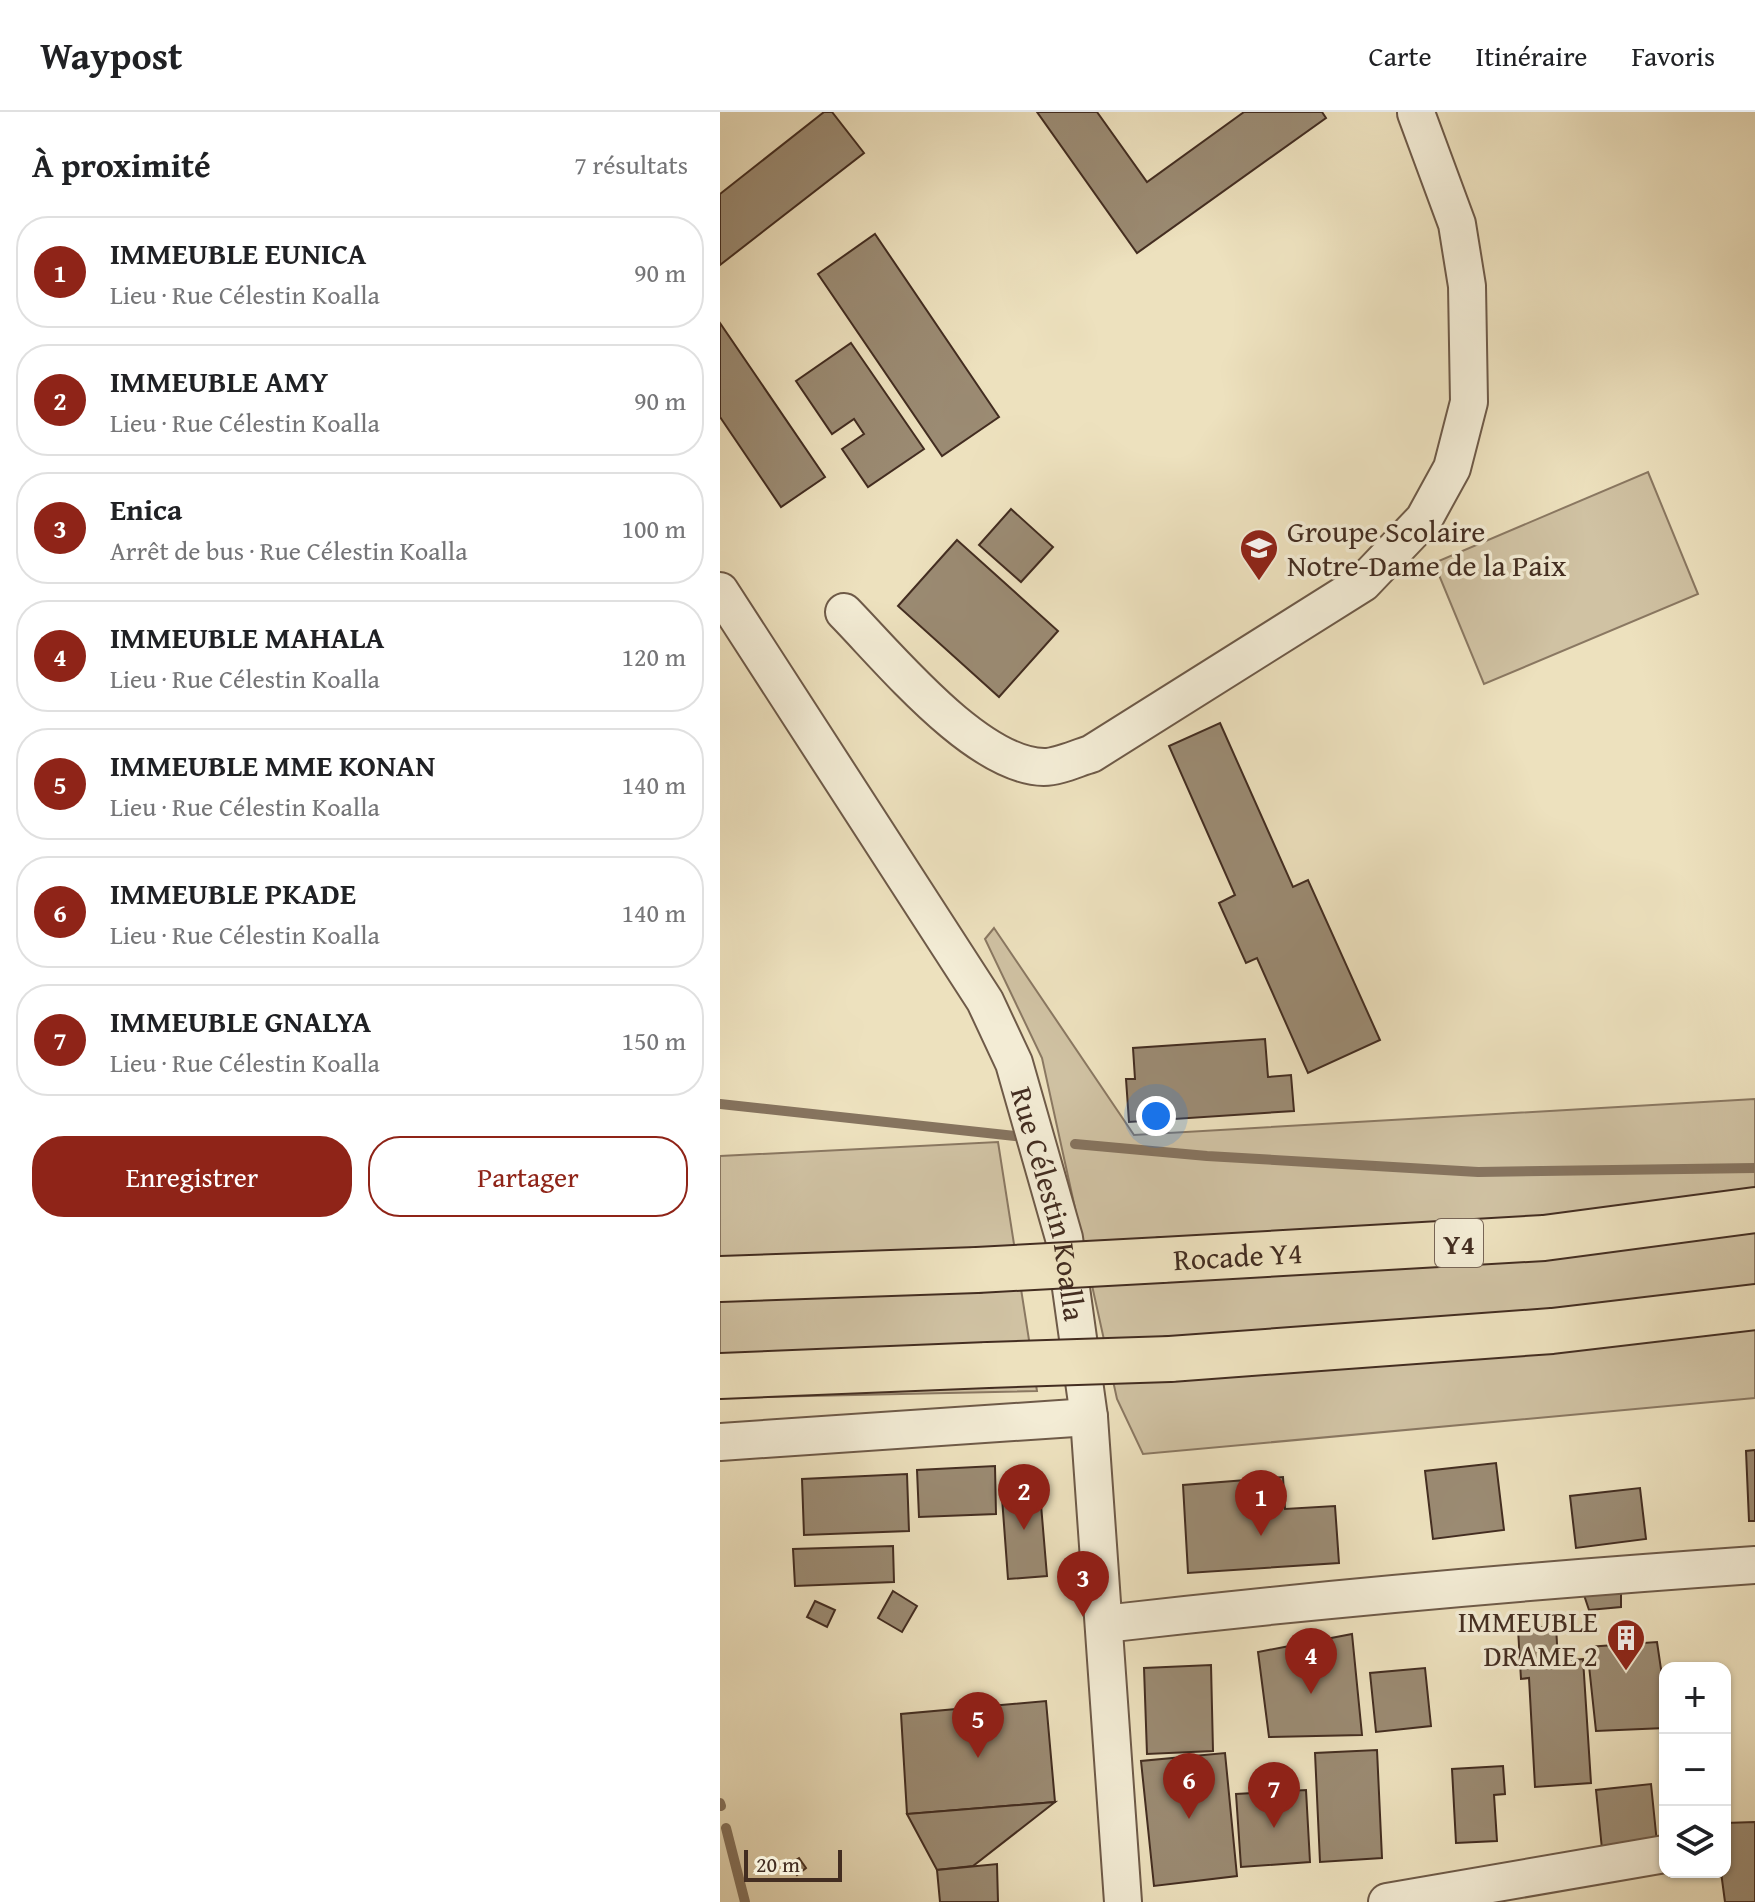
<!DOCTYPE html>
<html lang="fr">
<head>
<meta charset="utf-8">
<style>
	:root { --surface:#fff; --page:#f6f6f6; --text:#202124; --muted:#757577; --line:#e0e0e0; --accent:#8f2418 }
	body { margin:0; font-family:"Gentium Book Plus",serif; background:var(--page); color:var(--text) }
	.controls { position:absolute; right:24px; bottom:24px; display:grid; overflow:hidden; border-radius:16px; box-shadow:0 2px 6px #0004 }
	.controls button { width:72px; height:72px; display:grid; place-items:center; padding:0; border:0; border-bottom:2px solid var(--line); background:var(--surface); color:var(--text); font:40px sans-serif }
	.scale { position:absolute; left:24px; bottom:20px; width:98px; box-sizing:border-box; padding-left:8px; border:4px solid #432d21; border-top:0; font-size:22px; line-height:28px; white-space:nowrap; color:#432d21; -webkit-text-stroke:6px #f3ecd5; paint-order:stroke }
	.you { position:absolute; left:436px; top:1004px; width:28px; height:28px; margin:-20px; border:6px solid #fff; border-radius:50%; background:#1a73e8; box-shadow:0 0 0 12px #1a73e833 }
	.badge { display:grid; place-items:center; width:52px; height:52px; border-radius:50%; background:var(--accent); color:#fff; font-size:26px; font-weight:700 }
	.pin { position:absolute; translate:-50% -66px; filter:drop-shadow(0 2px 4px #0008) }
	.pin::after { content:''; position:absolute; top:42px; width:28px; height:24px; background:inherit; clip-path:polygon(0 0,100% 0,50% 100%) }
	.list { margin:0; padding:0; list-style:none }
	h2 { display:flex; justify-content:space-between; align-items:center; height:104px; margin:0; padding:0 32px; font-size:34px }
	h2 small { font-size:26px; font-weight:400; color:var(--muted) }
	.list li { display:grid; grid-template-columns:52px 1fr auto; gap:24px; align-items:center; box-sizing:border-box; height:112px; margin:0 16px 16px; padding:0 16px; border:2px solid var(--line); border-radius:32px }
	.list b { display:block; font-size:30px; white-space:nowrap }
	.list p { margin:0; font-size:26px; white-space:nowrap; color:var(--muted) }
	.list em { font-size:26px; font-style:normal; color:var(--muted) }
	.actions { display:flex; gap:16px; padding:24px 32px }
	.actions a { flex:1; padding:18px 0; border:2px solid var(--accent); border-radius:32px; text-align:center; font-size:28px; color:var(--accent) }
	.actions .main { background:var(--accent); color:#fff }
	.icon { flex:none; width:44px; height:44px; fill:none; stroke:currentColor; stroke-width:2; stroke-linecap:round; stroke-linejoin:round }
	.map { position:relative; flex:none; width:1035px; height:1790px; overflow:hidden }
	header { display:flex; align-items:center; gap:48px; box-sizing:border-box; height:112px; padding:0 40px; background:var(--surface); border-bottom:2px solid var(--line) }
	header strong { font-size:38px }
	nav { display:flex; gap:44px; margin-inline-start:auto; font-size:28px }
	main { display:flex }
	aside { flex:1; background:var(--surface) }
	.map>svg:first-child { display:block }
</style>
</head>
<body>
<header>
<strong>Waypost</strong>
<nav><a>Carte</a><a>Itinéraire</a><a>Favoris</a></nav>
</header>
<main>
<aside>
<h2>À proximité<small>7 résultats</small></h2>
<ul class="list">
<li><span class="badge">1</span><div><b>IMMEUBLE EUNICA</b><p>Lieu · Rue Célestin Koalla</p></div><em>90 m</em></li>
<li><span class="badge">2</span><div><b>IMMEUBLE AMY</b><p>Lieu · Rue Célestin Koalla</p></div><em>90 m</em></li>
<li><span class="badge">3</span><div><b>Enica</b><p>Arrêt de bus · Rue Célestin Koalla</p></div><em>100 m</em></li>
<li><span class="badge">4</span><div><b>IMMEUBLE MAHALA</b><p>Lieu · Rue Célestin Koalla</p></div><em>120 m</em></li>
<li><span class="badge">5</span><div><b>IMMEUBLE MME KONAN</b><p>Lieu · Rue Célestin Koalla</p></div><em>140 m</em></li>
<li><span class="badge">6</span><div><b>IMMEUBLE PKADE</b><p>Lieu · Rue Célestin Koalla</p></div><em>140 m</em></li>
<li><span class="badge">7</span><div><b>IMMEUBLE GNALYA</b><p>Lieu · Rue Célestin Koalla</p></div><em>150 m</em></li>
</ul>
<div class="actions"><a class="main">Enregistrer</a><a>Partager</a></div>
</aside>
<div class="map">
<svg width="1035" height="1790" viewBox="0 0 1035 1790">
	<rect width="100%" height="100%" fill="#ede1be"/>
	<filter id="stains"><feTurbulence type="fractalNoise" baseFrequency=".0025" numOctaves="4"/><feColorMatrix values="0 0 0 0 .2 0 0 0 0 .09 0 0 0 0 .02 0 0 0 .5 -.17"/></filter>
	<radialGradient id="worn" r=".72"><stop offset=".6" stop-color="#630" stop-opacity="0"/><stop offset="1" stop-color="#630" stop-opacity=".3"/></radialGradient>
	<g fill="#d0c2a3" stroke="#8a7862" stroke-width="2">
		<polygon points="928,360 978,482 764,572 714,451"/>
		<polygon points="274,816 414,1023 1035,987 1035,1286 423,1342 397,1287 322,946 265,827"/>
		<polygon points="278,1030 317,1279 0,1286 0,1044"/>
	</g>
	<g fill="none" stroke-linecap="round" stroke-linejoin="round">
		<g stroke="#86745f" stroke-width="10">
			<polyline points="0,992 295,1024"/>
			<polyline points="355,1032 487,1044 758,1060 1035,1056"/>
			<polyline points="0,1691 1,1694"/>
			<polyline points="6,1716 25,1790"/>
		</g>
	</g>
	<g fill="#9b8b73" stroke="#432d21" stroke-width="2">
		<polygon points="104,0 112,0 144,41 0,153 0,82"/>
		<polygon points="317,0 377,0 427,70 524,0 602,0 606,6 417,141"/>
		<polygon points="155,122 279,305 222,344 98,162"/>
		<polygon points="0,211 105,365 61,395 0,305"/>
		<polygon points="131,231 204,337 148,375 122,337 144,322 134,307 112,322 76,269"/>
		<polygon points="291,397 333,435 301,470 259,433"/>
		<polygon points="237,428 338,519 279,585 178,494"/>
		<polygon points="500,611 573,775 588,768 660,928 588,961 537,846 526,851 499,791 515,783 449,634"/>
		<polygon points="545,927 548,965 571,963 574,999 409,1010 406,967 415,967 413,936"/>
		<polygon points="1035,1338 1035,1409 1029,1409 1026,1339"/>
		<polygon points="776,1351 784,1418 713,1427 705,1359"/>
		<polygon points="275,1354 276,1402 199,1405 197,1358"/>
		<polygon points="187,1362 189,1419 84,1423 82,1367"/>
		<polygon points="563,1365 565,1397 615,1394 619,1451 468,1461 463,1373"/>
		<polygon points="319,1369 327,1464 288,1467 281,1372"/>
		<polygon points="920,1376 926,1427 856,1436 850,1384"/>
		<polygon points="173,1434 174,1470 75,1474 73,1437"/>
		<polygon points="901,1478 901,1495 869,1498 863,1480"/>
		<polygon points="173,1479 197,1494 182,1520 158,1506"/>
		<polygon points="95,1489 115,1498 107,1515 87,1505"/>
		<polygon points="836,1514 838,1549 863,1547 871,1671 815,1675 809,1566 801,1567 798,1517"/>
		<polygon points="632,1522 642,1623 549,1625 538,1540"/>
		<polygon points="937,1530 945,1584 945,1616 876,1619 867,1535"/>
		<polygon points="491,1553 493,1639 427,1642 424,1556"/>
		<polygon points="705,1556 711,1614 656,1620 650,1561"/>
		<polygon points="326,1589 335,1690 187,1702 181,1602"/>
		<polygon points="657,1638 662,1746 600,1750 595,1641"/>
		<polygon points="505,1641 517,1764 434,1774 421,1649"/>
		<polygon points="783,1654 785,1682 774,1683 777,1729 736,1731 732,1657"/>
		<polygon points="931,1672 937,1731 882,1737 876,1678"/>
		<polygon points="586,1678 590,1750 521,1755 516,1682"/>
		<polygon points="335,1690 253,1754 217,1758 187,1702"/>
		<polygon points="1035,1710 1035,1790 1005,1790 1001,1760 1005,1760 1005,1711"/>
		<polygon points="79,1746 86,1756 77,1763 70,1752"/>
		<polygon points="277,1752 278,1790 220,1790 217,1758"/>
	</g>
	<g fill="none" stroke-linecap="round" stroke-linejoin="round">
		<g stroke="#6e5a48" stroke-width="40">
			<g id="minor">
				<path id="s1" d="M0 479 265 889 294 951 344 1126 369 1305 403 1790"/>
				<path d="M124 500C170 547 257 654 324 655 338 655 357 646 371 642L643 471 704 407 732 356 749 290 747 174 737 112 696 1"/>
				<polyline points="0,1330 369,1305"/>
				<path d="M384 1512C601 1487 817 1468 1035 1453"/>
				<polyline points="667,1790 945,1742"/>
			</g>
		</g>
		<g stroke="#432d21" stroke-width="48">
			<g id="highway">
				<path id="s2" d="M442 1148 824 1126 1035 1098"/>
				<polyline points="0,1167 257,1158"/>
				<polyline points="450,1247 832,1219 1035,1195"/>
				<polyline points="0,1264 268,1253"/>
			</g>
		</g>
		<use href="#minor" stroke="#f3ecd5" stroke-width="36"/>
		<use href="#highway" stroke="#ede1be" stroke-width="44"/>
		<g stroke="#432d21" stroke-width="48" stroke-linecap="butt">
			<g id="highway-bridge">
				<polyline points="257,1158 442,1148"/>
				<polyline points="268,1253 450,1247"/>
			</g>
		</g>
		<use href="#highway-bridge" stroke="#ede1be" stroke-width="44"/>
	</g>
	<defs>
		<g id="school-pin" transform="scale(2)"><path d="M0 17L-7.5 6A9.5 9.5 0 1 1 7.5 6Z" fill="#8f2418" stroke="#f3ecd5"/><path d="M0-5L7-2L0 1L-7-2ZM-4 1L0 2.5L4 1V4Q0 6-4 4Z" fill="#fff"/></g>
		<g id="building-pin" transform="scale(2)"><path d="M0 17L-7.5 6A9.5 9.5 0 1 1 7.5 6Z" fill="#8f2418" stroke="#f3ecd5"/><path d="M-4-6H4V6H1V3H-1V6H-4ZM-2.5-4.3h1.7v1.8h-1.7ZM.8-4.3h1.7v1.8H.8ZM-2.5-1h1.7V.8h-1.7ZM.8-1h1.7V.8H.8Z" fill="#fff"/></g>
	</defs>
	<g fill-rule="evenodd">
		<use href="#school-pin" x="539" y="436"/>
		<use href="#building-pin" x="906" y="1526"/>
	</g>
	<g text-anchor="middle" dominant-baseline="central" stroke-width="7" stroke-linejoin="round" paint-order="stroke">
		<rect fill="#f3ecd5" stroke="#786657" stroke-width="2" x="715" y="1107" width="48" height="48" rx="6"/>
		<g font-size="28" font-weight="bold" fill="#432d21">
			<text x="739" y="1131">Y4</text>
		</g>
		<g font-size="30" fill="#432d21" stroke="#f3ecd5" text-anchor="start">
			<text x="567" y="419">Groupe Scolaire<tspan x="567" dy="34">Notre-Dame de la Paix</tspan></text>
			<text x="878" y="1509" text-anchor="end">IMMEUBLE<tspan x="878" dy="34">DRAME 2</tspan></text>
		</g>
		<g font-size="30" fill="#432d21" stroke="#f3ecd5">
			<text stroke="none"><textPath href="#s1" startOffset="702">Rue Célestin Koalla</textPath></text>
			<text stroke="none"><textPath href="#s2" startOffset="76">Rocade Y4</textPath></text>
		</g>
	</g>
	<rect width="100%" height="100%" filter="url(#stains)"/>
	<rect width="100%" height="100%" fill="url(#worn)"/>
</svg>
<div class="controls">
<button>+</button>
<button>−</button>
<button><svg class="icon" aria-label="layers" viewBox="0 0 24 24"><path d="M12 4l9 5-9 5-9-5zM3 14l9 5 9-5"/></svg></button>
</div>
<div class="scale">20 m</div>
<div class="you"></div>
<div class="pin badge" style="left:541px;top:1424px">1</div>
<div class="pin badge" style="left:304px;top:1418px">2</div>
<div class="pin badge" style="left:363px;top:1505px">3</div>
<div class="pin badge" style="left:591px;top:1582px">4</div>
<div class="pin badge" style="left:258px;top:1646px">5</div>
<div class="pin badge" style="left:469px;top:1707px">6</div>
<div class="pin badge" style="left:554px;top:1716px">7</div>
</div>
</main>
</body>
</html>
